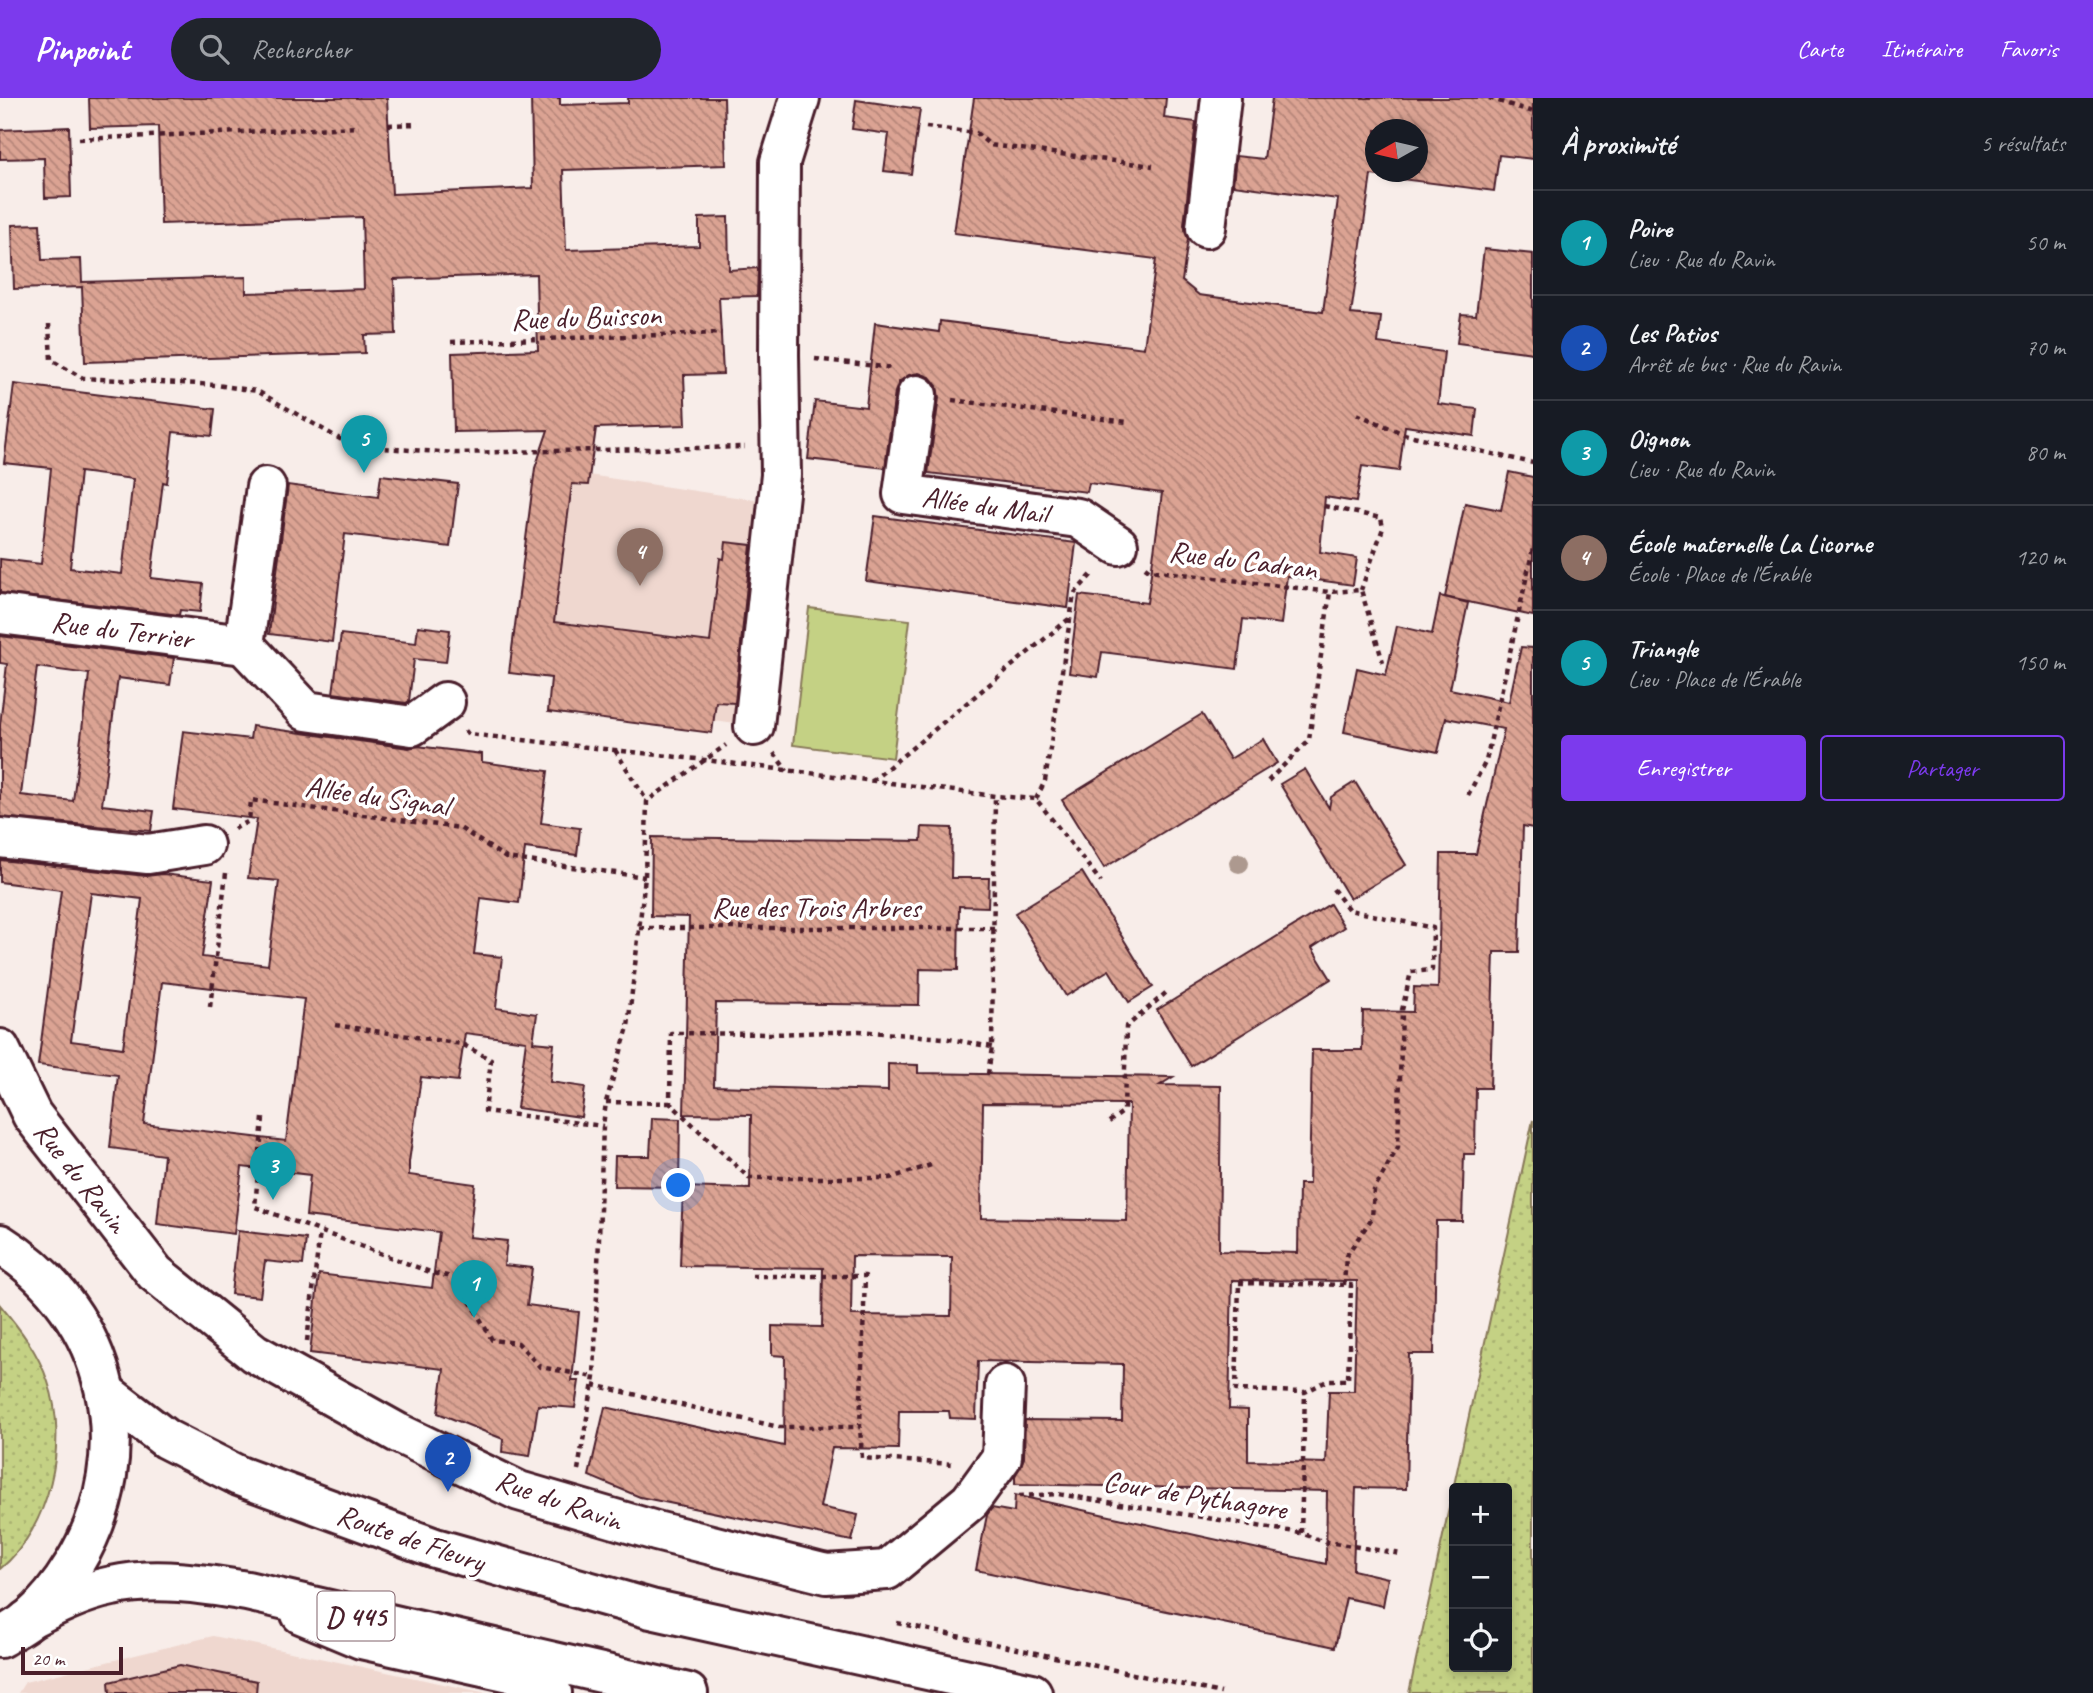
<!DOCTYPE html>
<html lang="fr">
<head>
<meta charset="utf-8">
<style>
	:root { --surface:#171b24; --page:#20242c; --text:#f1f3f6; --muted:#9ea1a6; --line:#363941; --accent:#7c3aed }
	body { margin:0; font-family:Caveat,sans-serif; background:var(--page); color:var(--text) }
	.controls { position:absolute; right:21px; bottom:21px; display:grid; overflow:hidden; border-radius:7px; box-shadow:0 4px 10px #0003 }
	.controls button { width:63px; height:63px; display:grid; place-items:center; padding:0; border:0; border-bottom:2px solid var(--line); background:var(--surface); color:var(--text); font:35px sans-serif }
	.compass { position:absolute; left:1365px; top:21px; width:63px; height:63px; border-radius:50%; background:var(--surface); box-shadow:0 4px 10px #0003; rotate:262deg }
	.scale { position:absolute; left:21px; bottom:18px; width:102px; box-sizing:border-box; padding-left:7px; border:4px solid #4a1f2b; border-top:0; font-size:19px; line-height:24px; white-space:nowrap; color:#4a1f2b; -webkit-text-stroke:5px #fff; paint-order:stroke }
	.you { position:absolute; left:679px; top:1088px; width:24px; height:24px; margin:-18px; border:5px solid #fff; border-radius:50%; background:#1a73e8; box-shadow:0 0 0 10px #1a73e833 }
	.badge { display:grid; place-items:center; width:46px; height:46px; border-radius:50%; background:var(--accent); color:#fff; font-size:23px; font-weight:700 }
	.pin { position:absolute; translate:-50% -58px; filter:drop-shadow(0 2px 4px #0008) }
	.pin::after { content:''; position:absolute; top:37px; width:24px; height:21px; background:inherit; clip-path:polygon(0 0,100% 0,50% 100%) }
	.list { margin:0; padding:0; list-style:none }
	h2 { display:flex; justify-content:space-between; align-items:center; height:91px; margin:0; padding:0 28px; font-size:30px }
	h2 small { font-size:23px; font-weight:400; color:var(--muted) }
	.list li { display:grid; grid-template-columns:46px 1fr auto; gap:21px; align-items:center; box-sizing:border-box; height:105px; padding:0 28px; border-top:2px solid var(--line) }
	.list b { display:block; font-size:26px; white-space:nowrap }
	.list p { margin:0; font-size:23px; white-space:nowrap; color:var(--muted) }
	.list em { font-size:23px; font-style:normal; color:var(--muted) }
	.actions { display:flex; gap:14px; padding:21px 28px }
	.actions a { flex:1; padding:16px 0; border:2px solid var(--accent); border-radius:7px; text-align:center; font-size:24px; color:var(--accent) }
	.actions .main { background:var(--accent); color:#fff }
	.icon { flex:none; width:38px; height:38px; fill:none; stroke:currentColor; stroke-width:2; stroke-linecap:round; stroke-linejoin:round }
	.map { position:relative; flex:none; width:1533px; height:1595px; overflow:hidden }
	header { display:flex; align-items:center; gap:42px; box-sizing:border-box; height:98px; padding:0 35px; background:var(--accent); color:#fff }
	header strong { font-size:33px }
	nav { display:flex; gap:38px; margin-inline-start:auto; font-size:24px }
	.search { width:490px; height:63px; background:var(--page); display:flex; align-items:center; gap:18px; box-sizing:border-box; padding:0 24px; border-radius:38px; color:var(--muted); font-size:26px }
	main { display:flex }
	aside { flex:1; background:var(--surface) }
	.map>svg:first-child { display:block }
</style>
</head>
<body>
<header>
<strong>Pinpoint</strong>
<div class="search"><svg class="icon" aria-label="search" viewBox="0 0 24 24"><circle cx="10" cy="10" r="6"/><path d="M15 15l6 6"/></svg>Rechercher</div>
<nav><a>Carte</a><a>Itinéraire</a><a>Favoris</a></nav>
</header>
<main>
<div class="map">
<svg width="1533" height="1595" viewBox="0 0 1533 1595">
	<defs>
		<pattern id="grass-dots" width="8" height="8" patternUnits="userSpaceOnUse" patternTransform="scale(1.75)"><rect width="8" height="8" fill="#c4d184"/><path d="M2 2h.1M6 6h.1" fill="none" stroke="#aab372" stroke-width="1.8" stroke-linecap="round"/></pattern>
		<pattern id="building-back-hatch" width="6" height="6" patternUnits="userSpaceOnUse" patternTransform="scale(1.75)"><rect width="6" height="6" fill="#dba393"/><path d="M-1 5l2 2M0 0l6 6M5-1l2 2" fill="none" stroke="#b48478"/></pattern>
	</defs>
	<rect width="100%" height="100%" fill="#f8ede9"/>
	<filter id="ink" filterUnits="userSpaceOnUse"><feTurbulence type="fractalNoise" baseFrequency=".0143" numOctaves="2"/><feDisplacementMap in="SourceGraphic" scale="14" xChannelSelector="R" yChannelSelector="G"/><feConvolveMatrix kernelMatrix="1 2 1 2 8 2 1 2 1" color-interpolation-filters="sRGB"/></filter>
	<g filter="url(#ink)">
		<g fill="#efd7cf">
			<polygon points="535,369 769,404 743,627 714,623 712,635 548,614 551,580 509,575"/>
			<polygon points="213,1538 487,1595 18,1595 25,1584"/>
		</g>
		<g fill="url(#grass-dots)" stroke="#877858" stroke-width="2" fill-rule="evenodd">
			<path d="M1533 1022V1595H1409ZM1454 1390H1507V1569H1454Z"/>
			<path d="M0 1207C20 1231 38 1254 48 1284 69 1344 50 1430 0 1471Z"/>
		</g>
		<polygon fill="#c4d184" stroke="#877858" stroke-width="2" points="809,510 910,522 893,660 793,647"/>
		<g fill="url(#building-back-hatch)" stroke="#4a1f2b" stroke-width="2" fill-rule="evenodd">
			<polygon points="89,0 387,0 392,96 533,90 531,0 560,0 560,7 628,5 628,0 724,0 726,67 563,72 566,152 699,148 699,120 728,119 729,172 758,170 757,198 719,199 723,276 684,277 686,327 596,330 588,387 572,386 554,524 710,544 720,460 724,461 726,444 751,447 735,605 716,604 712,635 548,614 551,580 509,575 535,370 548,332 454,334 452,255 538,252 536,176 394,181 396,236 364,237 365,255 85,264 82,189 14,191 12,127 40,126 42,162 81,161 82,184 246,179 246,195 364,191 362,119 161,126 158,28 90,30"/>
			<path d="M974 0H1166L1164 20 1196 24 1184 127 1188 141 1182 183 1199 197 1323 214 1338 101 1233 87 1236 58 1264 61 1272 0H1533V61L1499 57 1494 93 1371 77 1351 216 1381 219 1378 245 1444 254 1438 306 1477 311 1474 338 1405 328 1399 373 1362 368 1356 404 1325 399 1320 454 1357 460 1353 487 1287 478 1281 526 1243 521 1237 571 1102 554 1098 579 1069 575 1079 497 1147 505 1162 395 1089 385 1087 394 928 375 939 300 937 288 930 279 919 275 909 277 899 284 895 294 885 370 808 361 815 303 866 309 875 225 939 234 940 223 1144 250 1156 161 954 135ZM1376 32H1418V74H1376Z"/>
			<polygon points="856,2 920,11 911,76 884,73 889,36 852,31"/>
			<polygon points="69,29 71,99 45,100 44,60 0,61 0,32"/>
			<polygon points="1484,151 1533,156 1533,255 1457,245 1461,216 1476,217"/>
			<path d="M14 286 215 311 212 338 173 334 167 385 163 384 151 480 203 486 200 514 180 512 179 517 0 495V461L41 466 51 370 4 365ZM80 374 133 381 122 476 70 470Z"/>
			<polygon points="1509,374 1533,379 1533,518 1445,499 1465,405 1501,412"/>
			<polygon points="381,377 458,386 450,449 345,436 332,544 269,536 288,387 378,399"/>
			<polygon points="875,418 1076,445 1068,510 866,483"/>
			<path d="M1440 498 1468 505 1450 591 1509 604 1521 549 1533 550V730L1523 728 1519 854H1494L1490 990H1476L1475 1056H1464L1462 1123H1436L1434 1256H1409L1406 1391 1356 1390 1353 1472 1388 1480 1383 1508 1346 1500 1335 1549 976 1472 987 1417 992 1410 1014 1414 1015 1397 1326 1466 1327 1393 1015 1386V1378L1024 1360 1025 1322 1122 1323 1123 1266 978 1263 976 1321 950 1320 949 1313H899L898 1351 832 1350 820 1409 858 1417 852 1443 640 1399 589 1378 605 1309 784 1348 785 1258 772 1257V1228L822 1229 823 1170 680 1168 683 1089 750 1091 751 1017 684 1016 689 819 651 818 652 739 921 743 922 729 952 730 951 780H989L988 809 959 808 958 872 920 871 919 907 716 905 714 988 888 993V966L918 967V975L1173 979 1160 987 1221 988 1219 1153 1298 1155 1299 1086H1309L1312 952H1362L1363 913 1413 914 1414 889 1438 890 1441 756H1476L1504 631 1446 620 1438 654 1344 634 1357 570 1386 577 1397 528 1432 536ZM983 1005 1129 1006 1127 1123 981 1120ZM852 1158 952 1159 951 1218 851 1217ZM1232 1182 1357 1183 1354 1293H1329L1326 1365 1248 1363V1312L1229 1311Z"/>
			<polygon points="418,528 450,532 446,564 414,561 409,603 406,605 333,595 341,536 416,545"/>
			<path d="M0 538 174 560 170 587 118 580 108 657 102 707 154 713 151 733 0 719V627L7 566 0 565ZM37 569 89 576 73 703 21 697Z"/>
			<polygon points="1202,616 1230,661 1263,641 1277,665 1104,770 1062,702"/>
			<path d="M252 628 409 650 417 648 482 656V664L548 673 541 725 580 730 577 757 525 750 519 805 481 800 474 856 502 859 496 910 537 916 533 944 554 946 550 984 585 989 581 1019 517 1010 526 943 465 935 458 983 421 979 409 1064V1077L475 1086 469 1139 507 1143 504 1167 532 1170 527 1207 579 1214 572 1283H579L575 1310 538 1307 530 1358 502 1354 503 1341 438 1315 444 1271 310 1255 319 1176 432 1190 439 1134 306 1118 310 1077 242 1069 234 1136 157 1126 164 1057 110 1050 118 977 38 967 61 792 0 784V762L146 778 163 776 213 782 202 859 268 867 279 783 248 780 257 721 173 711 183 633 250 641ZM91 795 142 801 123 950 71 943ZM162 884 304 901 286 1043 144 1026Z"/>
			<polygon points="1305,671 1329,710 1331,699 1355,684 1406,767 1350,801 1280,686"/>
			<polygon points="1082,774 1153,889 1129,904 1109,872 1066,898 1015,815"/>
			<polygon points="1330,806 1344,829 1312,850 1331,881 1191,968 1157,912"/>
			<polygon points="652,1020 680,1021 679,1089 614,1088 615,1058 650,1058"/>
			<polygon points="238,1133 306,1141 303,1167 265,1163 260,1199 231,1196"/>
			<polygon points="180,1567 257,1583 256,1595 110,1595 109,1584"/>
		</g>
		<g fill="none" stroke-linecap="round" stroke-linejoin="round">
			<g stroke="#4a1f2b" stroke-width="44">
				<g id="minor">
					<polyline points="1206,130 1221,0"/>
					<polyline points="917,297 903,396 1078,420 1118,447"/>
					<polyline points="266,389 244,547 306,613 412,628 445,604"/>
					<polyline points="0,516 244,547"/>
					<polyline points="754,628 781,377 779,257 780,64 800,0"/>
					<polyline points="0,740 148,756 204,747"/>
					<polyline points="0,951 32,1017 155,1175 254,1255 398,1335 519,1393 656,1433 826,1476 887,1472 970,1403 1002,1359 1005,1287"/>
					<polyline points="301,1516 361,1541 519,1576 549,1591 552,1595"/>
				</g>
			</g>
			<g stroke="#4a1f2b" stroke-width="44">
				<g id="major">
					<path d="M0 1146C111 1215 142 1355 74 1466 62 1486 46 1507 27 1523 19 1529 9 1534 0 1540"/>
					<polyline points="106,1295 166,1341 239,1378 435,1450 651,1511 1032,1595"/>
					<path d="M27 1522C54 1508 82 1494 112 1488 155 1478 204 1486 247 1493L688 1595"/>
				</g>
			</g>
			<g stroke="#4a1f2b" stroke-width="4.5" stroke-dasharray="5 5" stroke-linecap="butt">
				<polyline points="1489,0 1533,14"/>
				<polyline points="388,27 418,26"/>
				<polyline points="926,29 976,35 990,47 1153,68"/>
				<polyline points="79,41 359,29"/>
				<polyline points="49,226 51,262 83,280 217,287 257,293 352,348 456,355 745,349"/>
				<polyline points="451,244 722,235"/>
				<polyline points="815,261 893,270"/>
				<polyline points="952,302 1127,324"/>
				<polyline points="1357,316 1404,336 1533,365"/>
				<polyline points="1324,408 1381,420 1383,430 1361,492"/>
				<polyline points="1145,469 1149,472 1330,494 1361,492 1383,564"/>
				<polyline points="465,632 468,636 705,662 995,698 1036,701 1101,784"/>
				<polyline points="615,652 647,703"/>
				<polyline points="774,655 787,673"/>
				<polyline points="872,683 1070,520"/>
				<polyline points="1268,683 1309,642 1330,494"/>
				<polyline points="1468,697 1486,663 1533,450"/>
				<polyline points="1036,701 1045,683 1074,496 1094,474"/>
				<polyline points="234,731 249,723 251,702 460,730 506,760 645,779"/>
				<polyline points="1333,791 1349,812 1433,830 1432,872 1411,874 1402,912 1398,1049 1374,1092 1372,1120 1346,1158 1344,1187"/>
				<polyline points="639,830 994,830"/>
				<polyline points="210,909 226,775"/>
				<polyline points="335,927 462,946 491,962 485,1013 603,1028"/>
				<polyline points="988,976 992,949 995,698"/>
				<polyline points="606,1004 670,1005"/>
				<polyline points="263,1020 255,1109 433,1175 457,1180 492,1242 518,1245 540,1269 594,1279"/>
				<polyline points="1109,1024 1124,1013 1126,929 1168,893"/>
				<polyline points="931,1067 890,1080 749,1080 670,1005 671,935 773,936 859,933 944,940 992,949"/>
				<polyline points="752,1178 865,1178 860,1329 862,1360 953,1366"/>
				<polygon points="1239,1185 1351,1187 1348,1282 1329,1282 1305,1294 1236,1292"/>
				<polyline points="307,1243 320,1134"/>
				<polyline points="593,1287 779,1329 860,1329"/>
				<polyline points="578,1372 594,1279 603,1028 606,1004 628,929 645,779 647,703 726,647"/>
				<polyline points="1019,1398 1058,1396 1301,1435 1322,1443 1401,1456"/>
				<polyline points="1301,1435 1305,1294"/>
				<polyline points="897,1525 1221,1595"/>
			</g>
			<use href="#minor" stroke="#fff" stroke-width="38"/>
			<use href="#major" stroke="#fff" stroke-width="38"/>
		</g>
		<circle fill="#ad998f" cx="1239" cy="765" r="10"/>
	</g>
	<g text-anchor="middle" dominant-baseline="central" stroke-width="7" stroke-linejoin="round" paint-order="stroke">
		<rect fill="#fff" stroke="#80626b" stroke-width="2" x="317.5" y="1493.5" width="77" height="49" rx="5"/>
		<g font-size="28" font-weight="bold" fill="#4a1f2b">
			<text x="356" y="1518">D 445</text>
		</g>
		<g font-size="30" fill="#4a1f2b" stroke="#fff">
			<text transform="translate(586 219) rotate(-2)">Rue du Buisson</text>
			<text transform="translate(985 407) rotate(8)">Allée du Mail</text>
			<text transform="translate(1243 462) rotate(7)">Rue du Cadran</text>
			<text transform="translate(122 532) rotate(7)">Rue du Terrier</text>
			<text transform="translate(377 698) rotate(8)">Allée du Signal</text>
			<text x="816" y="809">Rue des Trois Arbres</text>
			<text transform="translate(81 1079) rotate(52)">Rue du Ravin</text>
			<text transform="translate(1195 1397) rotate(9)">Cour de Pythagore</text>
			<text transform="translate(559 1402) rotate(19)">Rue du Ravin</text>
			<text transform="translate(411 1440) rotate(19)">Route de Fleury</text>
		</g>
	</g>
</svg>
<div class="controls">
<button>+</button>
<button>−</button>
<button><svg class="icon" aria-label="locate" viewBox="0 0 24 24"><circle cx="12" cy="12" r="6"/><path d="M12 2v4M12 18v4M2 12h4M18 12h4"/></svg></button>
</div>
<svg class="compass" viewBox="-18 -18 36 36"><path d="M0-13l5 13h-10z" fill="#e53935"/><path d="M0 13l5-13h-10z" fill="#9ea1a6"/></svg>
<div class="scale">20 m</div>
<div class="you"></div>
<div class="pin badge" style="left:474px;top:1220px;background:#0f9aa8">1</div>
<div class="pin badge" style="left:448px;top:1394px;background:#1a4fb4">2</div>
<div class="pin badge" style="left:273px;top:1102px;background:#0f9aa8">3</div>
<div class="pin badge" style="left:640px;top:488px;background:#8d6e63">4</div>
<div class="pin badge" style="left:364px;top:375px;background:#0f9aa8">5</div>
</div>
<aside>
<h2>À proximité<small>5 résultats</small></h2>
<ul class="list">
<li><span class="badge" style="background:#0f9aa8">1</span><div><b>Poire</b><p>Lieu · Rue du Ravin</p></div><em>50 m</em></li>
<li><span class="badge" style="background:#1a4fb4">2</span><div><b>Les Patios</b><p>Arrêt de bus · Rue du Ravin</p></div><em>70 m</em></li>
<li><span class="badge" style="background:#0f9aa8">3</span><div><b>Oignon</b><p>Lieu · Rue du Ravin</p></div><em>80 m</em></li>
<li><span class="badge" style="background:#8d6e63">4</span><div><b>École maternelle La Licorne</b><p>École · Place de l'Érable</p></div><em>120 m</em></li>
<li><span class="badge" style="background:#0f9aa8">5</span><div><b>Triangle</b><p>Lieu · Place de l'Érable</p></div><em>150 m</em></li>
</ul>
<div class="actions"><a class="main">Enregistrer</a><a>Partager</a></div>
</aside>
</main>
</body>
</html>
